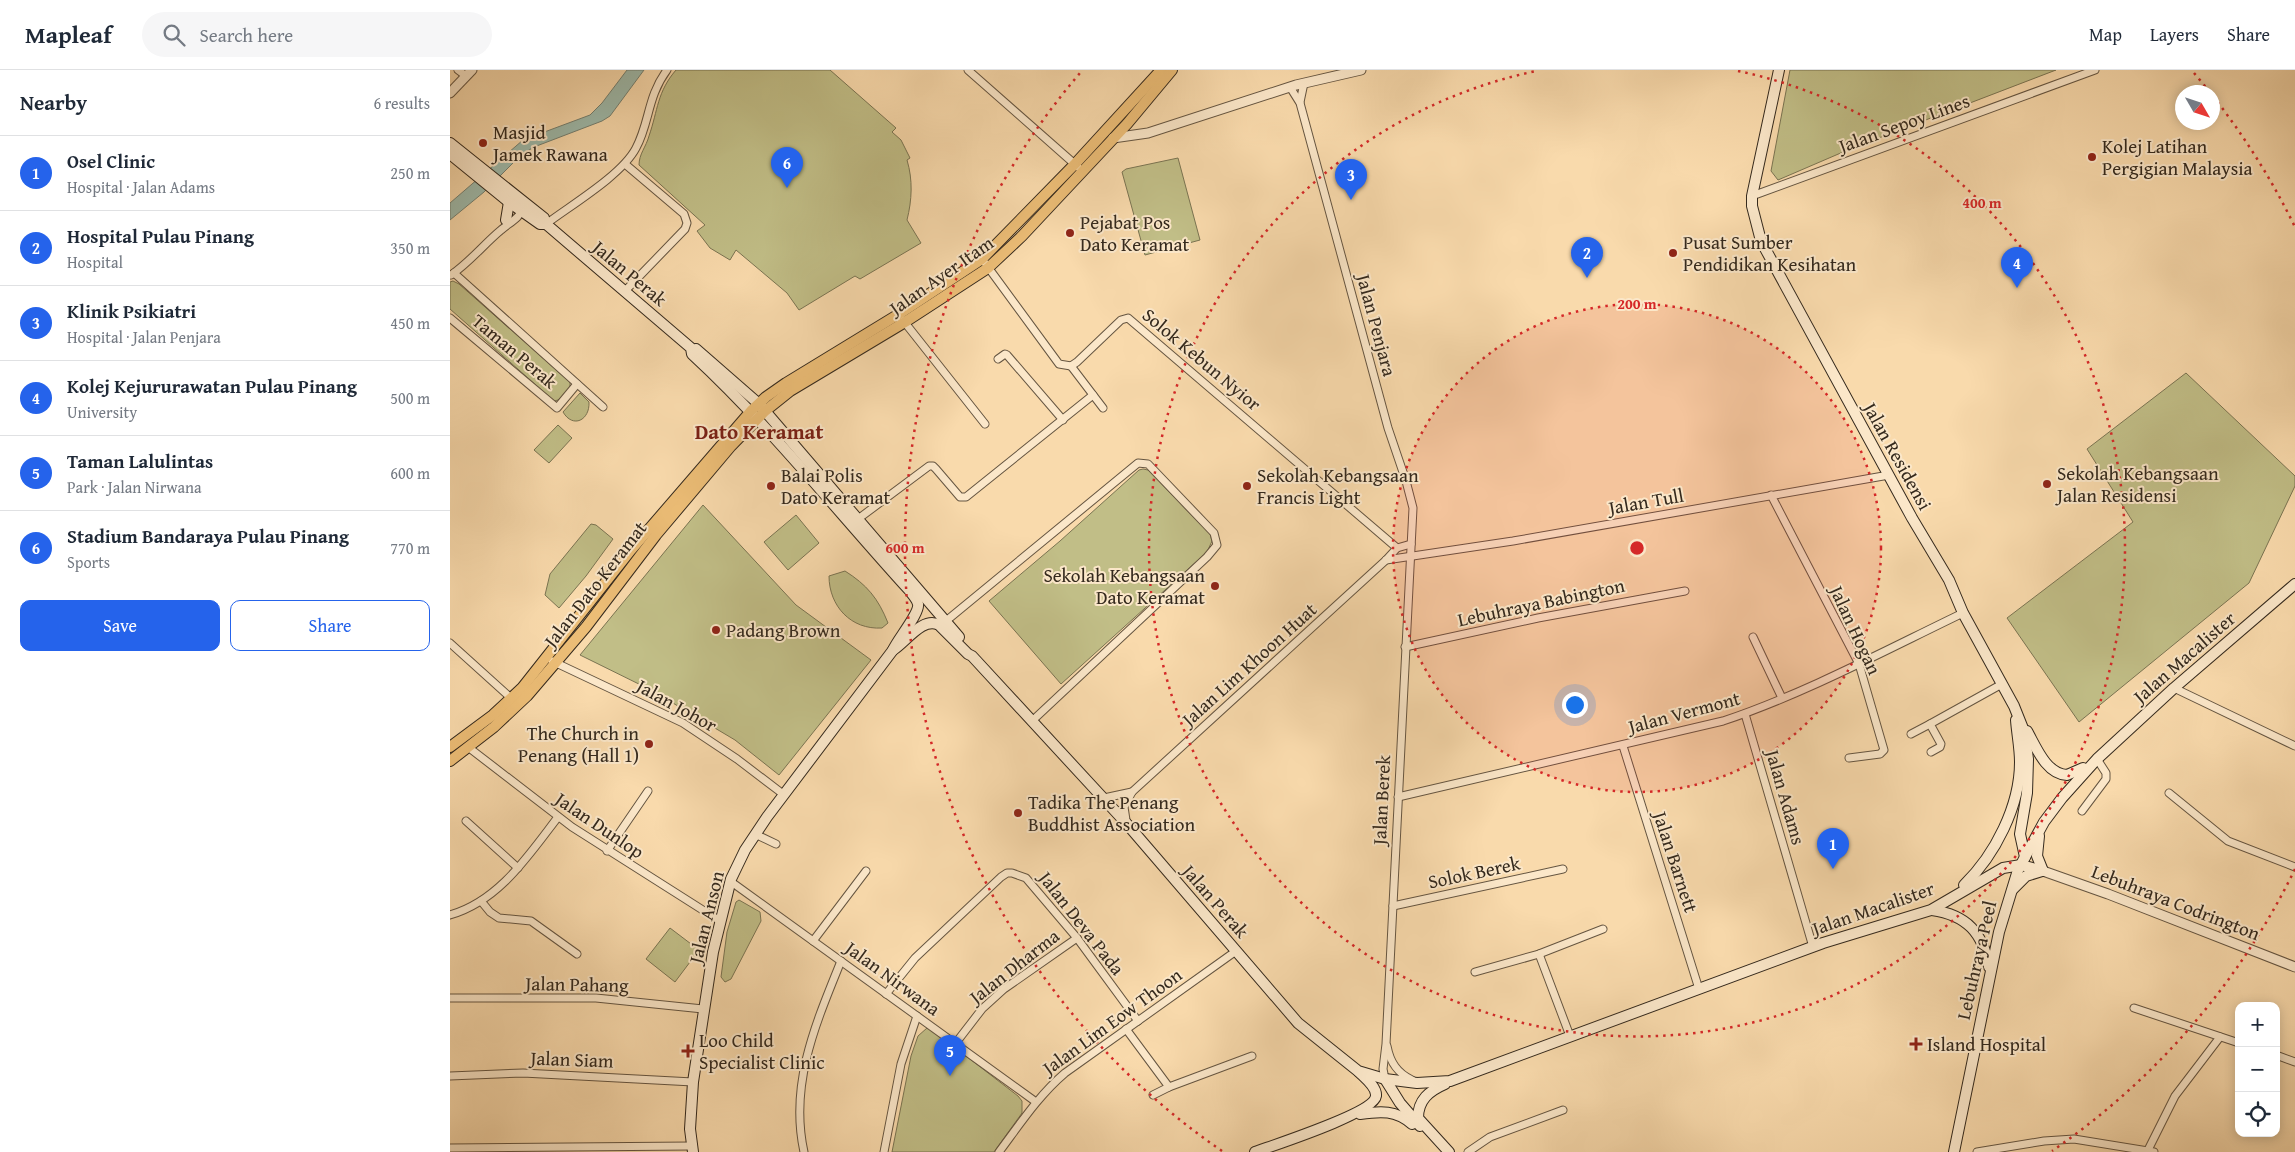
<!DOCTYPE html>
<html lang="en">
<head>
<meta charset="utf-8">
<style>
	:root { --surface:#fff; --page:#f6f6f7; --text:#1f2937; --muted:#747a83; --line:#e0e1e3; --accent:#2563eb }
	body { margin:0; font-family:"Gentium Book Plus",serif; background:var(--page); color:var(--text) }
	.controls { position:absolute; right:15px; bottom:15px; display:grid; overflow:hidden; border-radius:10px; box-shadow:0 2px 12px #0003 }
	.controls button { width:45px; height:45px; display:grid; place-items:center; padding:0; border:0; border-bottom:1px solid var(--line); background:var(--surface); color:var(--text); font:25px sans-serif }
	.compass { position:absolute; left:1725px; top:15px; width:45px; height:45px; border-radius:50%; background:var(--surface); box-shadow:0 2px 12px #0003; rotate:129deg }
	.you { position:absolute; left:1124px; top:634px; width:18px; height:18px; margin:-12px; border:4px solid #fff; border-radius:50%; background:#1a73e8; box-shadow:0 0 0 8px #1a73e833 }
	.badge { display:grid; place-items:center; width:32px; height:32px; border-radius:50%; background:var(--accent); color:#fff; font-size:16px; font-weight:700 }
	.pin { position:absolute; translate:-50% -41px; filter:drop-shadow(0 1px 2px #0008) }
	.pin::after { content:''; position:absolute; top:26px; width:18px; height:15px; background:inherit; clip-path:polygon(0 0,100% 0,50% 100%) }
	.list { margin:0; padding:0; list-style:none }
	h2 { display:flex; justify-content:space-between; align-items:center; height:65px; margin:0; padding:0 20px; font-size:21px }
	h2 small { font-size:16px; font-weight:400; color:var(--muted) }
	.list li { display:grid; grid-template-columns:32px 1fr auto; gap:15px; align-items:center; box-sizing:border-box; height:75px; padding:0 20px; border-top:1px solid var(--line) }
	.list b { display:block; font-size:19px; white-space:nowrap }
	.list p { margin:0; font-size:16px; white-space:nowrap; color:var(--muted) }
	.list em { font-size:16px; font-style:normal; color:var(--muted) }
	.actions { display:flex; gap:10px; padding:15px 20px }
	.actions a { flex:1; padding:11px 0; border:1px solid var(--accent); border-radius:10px; text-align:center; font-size:18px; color:var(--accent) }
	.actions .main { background:var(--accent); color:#fff }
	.icon { flex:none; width:28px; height:28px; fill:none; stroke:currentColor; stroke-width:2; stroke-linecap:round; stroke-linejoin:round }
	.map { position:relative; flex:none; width:1845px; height:1082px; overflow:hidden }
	header { display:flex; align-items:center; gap:30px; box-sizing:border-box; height:70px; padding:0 25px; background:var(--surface); border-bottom:1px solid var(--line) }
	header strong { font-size:24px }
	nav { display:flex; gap:28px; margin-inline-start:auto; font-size:18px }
	.search { width:350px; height:45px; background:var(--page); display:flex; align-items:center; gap:12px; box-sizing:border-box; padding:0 18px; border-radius:28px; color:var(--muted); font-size:19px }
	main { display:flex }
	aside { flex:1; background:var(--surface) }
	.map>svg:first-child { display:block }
</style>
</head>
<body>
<header>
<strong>Mapleaf</strong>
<div class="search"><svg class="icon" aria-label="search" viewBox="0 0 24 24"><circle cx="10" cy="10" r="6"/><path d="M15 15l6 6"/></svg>Search here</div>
<nav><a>Map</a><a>Layers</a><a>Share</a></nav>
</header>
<main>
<aside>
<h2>Nearby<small>6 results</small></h2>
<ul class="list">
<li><span class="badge">1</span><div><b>Osel Clinic</b><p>Hospital · Jalan Adams</p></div><em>250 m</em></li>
<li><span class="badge">2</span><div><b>Hospital Pulau Pinang</b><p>Hospital</p></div><em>350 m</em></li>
<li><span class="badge">3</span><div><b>Klinik Psikiatri</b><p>Hospital · Jalan Penjara</p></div><em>450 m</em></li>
<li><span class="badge">4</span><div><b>Kolej Kejururawatan Pulau Pinang</b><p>University</p></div><em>500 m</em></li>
<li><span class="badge">5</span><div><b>Taman Lalulintas</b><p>Park · Jalan Nirwana</p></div><em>600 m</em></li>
<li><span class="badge">6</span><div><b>Stadium Bandaraya Pulau Pinang</b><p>Sports</p></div><em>770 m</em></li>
</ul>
<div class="actions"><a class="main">Save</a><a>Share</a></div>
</aside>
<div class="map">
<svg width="1845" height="1082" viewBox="0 0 1845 1082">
	<rect width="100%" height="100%" fill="#f9daac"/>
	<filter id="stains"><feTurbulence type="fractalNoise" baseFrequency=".004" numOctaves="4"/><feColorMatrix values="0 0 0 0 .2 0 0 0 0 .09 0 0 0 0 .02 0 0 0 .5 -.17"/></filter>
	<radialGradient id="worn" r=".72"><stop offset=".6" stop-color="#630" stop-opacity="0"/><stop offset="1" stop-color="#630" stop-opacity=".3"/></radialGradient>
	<g fill="#c1be87" stroke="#7a7452">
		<path d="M226 0H380L446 58 442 62 451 70 460 88 457 90C463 110 462 130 457 150L471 173 410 209 405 206 349 240 337 223 286 180 280 190 260 178 247 161 255 155 189 95C189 84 196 77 199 66 208 40 207 22 226 0Z"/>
		<polygon points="1340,0 1606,0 1400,79 1328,110 1321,101"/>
		<polygon points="728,88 750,170 695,185 672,102 676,99"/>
		<polygon points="3,211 9,214 120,312 120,318 108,330 104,331 0,239 0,212"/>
		<polygon points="1736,303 1845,406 1845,416 1799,513 1629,652 1557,548 1683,452 1637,379"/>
		<path d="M130 323 139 332C140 350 123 359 113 342Z"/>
		<polygon points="108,355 122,368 99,393 84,380"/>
		<polygon points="693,399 698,400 760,464 762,471 757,482 611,614 539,531 610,471 689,400"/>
		<polygon points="253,435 346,535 421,590 329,705 285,670 201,620 130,585"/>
		<polygon points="346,445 369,473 338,500 314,472"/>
		<polygon points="141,454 146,455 163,469 136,506 109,538 95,525 100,504"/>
		<path d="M395 501C417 515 428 528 438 553L432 558C401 560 379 536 379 506Z"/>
		<polygon points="289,830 310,842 311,851 281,909 275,912 271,907 277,862 286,832"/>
		<polygon points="220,858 249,880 225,912 196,889"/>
		<polygon points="477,958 481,959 568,1026 572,1031 572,1043 544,1082 442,1082 461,986 468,966"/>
	</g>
	<polygon fill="#9ebaab" stroke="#748072" points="177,0 194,0 160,46 152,51 84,77 71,85 34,122 0,150 0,133 73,70 140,45 152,33"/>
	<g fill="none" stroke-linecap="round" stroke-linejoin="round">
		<g stroke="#655541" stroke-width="9">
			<g id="minor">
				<polyline points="8,0 16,6"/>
				<polyline points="518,0 628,97"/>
				<polyline points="840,17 850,33 938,358 956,411 963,438 936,974 933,999 935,1009"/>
				<polyline points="850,32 854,13"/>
				<polyline points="1302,126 1645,0"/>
				<path d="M96 154C121 135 172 105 186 78 200 52 197 27 217 0"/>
				<polyline points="532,189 609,294 621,296 627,292 671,250 678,248 947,478"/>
				<polyline points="4,203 153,337"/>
				<path d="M1 205C20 192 34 174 51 160 59 153 70 148 73 138"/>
				<polyline points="175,221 235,159 237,153 234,144 175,94"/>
				<polyline points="0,248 107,338 127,314"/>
				<polyline points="452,249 535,354"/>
				<polyline points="548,289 555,284 557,285 613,350"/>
				<polyline points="621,296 653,338"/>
				<polyline points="1321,425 1409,594 1434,680 1430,684 1399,688"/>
				<polyline points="404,452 479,396 483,396 486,399 510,427 516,427 643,325"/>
				<polyline points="936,490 1063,471 1439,405"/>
				<polyline points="496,551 688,393 698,394 764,463 767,475 757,487 582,651"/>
				<polyline points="1303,567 1332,628"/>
				<polyline points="0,573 62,629"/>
				<polyline points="955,577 1088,548 1235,521"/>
				<polyline points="102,591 233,653 287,689 333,724"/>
				<polyline points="1724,618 1845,676"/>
				<polyline points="1295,644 1363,877"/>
				<polyline points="1461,664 1480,654"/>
				<polyline points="1173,676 1249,919"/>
				<polyline points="18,677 122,757 270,851"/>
				<polyline points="1481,682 1490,677 1491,674 1480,654 1552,614"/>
				<polyline points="1719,723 1778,771 1845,797"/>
				<path d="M948 727 1273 651C1354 624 1436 580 1513 543"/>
				<polyline points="654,728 682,722"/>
				<polyline points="1632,741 1656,709 1656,703 1647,689"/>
				<polyline points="676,750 674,737 682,722 936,490 947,478 961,474"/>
				<polyline points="16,751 68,798"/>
				<polyline points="305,764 326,774"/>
				<polyline points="157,781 198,721"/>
				<polyline points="280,811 586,1032"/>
				<polyline points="31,831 40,842 49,848 81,851 127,884"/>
				<polyline points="943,836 1113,799"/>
				<path d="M0 845C49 831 78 786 108 747"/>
				<polyline points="363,871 416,801"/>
				<polyline points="1089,884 1120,966"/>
				<polyline points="1025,902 1089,884 1153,859"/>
				<polyline points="436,924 465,888 551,807 557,803 562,803 576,808 627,868 688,951"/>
				<polyline points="0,928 146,928 253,939"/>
				<polyline points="1684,938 1789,973"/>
				<polyline points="676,959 719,1017"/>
				<polyline points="505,974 532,939 554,919 627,868"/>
				<path d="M937 976C940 992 947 1003 962 1010"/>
				<polyline points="1826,985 1845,992"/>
				<polyline points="0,1006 73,1003 243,1012"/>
				<polyline points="703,1025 719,1017 802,986"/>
				<polyline points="0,1078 241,1076"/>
				<polyline points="1698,1080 1725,1026 1770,967"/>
				<path d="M354 1082C339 1014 366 953 391 891"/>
				<polyline points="434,1082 451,994 467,946"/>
				<path d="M549 1082C570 1054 589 1025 615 1003L786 881"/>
				<polyline points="1018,1082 1040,1067 1113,1040"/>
				<polyline points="1527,1082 1594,1071 1624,1069 1704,1082"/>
			</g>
		</g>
		<g stroke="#655541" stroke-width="11">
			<g id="tertiary">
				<polyline points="0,23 22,0"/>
				<polyline points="663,68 698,63 846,15 911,0"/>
				<polyline points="1593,801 1658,824 1845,897"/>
			</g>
		</g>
		<g stroke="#34291d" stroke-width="12">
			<g id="secondary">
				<polyline points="1329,0 1302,126 1302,136 1311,171 1462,448 1499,510 1513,543 1564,636 1574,661 1578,689 1577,723 1570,764 1575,787"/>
				<path d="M0 73 94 148 96 154 241 278 242 284C321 357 387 441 459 520 462 524 467 529 468 534 470 543 447 570 443 580L317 747 295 780 281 809 263 882 243 1012 240 1059 243 1082"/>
				<polyline points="0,84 59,132 90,154 96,154"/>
				<polyline points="56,150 59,132"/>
				<polyline points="246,279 309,334 509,567"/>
				<path d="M443 580C456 572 473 546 489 555L518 584 522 586 677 754 848 953 908 1001 935 1009 967 1013 1000 1011 1373 873 1481 840 1553 798 1571 795 1593 801"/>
				<path d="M1577 661C1586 677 1596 704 1617 705L1633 698"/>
				<polyline points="1589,766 1587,786 1593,801"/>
				<path d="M1514 815C1545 785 1570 736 1570 692 1570 678 1567 664 1566 650"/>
				<polyline points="1563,819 1576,806 1592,801"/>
				<path d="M1482 840C1517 845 1533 863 1539 897"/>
				<polyline points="935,1009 950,1033 970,1056"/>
				<path d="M995 1014C979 1021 968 1030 968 1048L999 1082"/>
				<path d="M910 1044C931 1041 946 1040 962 1054"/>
				<path d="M805 1082C824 1075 924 1043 926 1026 927 1017 915 1008 909 1002"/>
				<polyline points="1504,1082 1549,862 1568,800 1594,752 1612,728 1647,689 1724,618 1845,514"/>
			</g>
		</g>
		<g stroke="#34291d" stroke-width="12">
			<g id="primary">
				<polyline points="0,677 43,645 72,618 181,480 301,341 316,327 336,313 449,244 532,189 625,94 711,0"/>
				<polyline points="0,691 44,657 77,626 136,557 206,465 281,376 315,341 340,321 455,252 538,198 572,166 677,54 722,0"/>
			</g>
		</g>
		<use href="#minor" stroke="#fbe7c9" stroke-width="7"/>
		<use href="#tertiary" stroke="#fbe7c9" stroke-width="9"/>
		<use href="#secondary" stroke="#fbe7c9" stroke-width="10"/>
		<use href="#primary" stroke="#ecbd76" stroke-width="10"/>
	</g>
	<circle cx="1187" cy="478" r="244" fill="#d62828" fill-opacity=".12"/>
	<g fill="none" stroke="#d62828" stroke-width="2.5" stroke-dasharray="2.5 5">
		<circle cx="1187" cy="478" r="244"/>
		<path d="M1288 1A488 488 0 1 1 1086 1"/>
		<path d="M1845 799A732 732 0 0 1 1602 1081M772 1081A732 732 0 0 1 630 3M1744 3A732 732 0 0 1 1845 157"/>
	</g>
	<g fill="#8f2418" stroke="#fbe7c9" stroke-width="2">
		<circle cx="33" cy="73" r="5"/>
		<circle cx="1642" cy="87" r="5"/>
		<circle cx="620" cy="163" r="5"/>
		<circle cx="1223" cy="183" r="5"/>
		<circle cx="1597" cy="414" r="5"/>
		<circle cx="321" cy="416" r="5"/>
		<circle cx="797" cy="416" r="5"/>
		<circle cx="765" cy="516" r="5"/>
		<circle cx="266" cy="560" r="5"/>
		<circle cx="199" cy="674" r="5"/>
		<circle cx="568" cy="743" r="5"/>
		<path d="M1463.5 966.5h5v5h5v5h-5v5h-5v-5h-5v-5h5z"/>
		<path d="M235.5 973.5h5v5h5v5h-5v5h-5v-5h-5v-5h5z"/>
	</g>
	<g text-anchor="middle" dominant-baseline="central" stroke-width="4" stroke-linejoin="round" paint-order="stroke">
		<g font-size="19" fill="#34291d" stroke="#fbe7c9">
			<text transform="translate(1454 53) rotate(-20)">Jalan Sepoy Lines</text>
			<text transform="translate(180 203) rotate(40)">Jalan Perak</text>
			<text transform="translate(491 205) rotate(-35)">Jalan Ayer Itam</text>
			<text transform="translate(927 255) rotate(75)">Jalan Penjara</text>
			<text transform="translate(65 281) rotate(40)">Taman Perak</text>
			<text transform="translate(752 289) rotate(40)">Solok Kebun Nyior</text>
			<text transform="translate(1448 386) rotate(61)">Jalan Residensi</text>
			<text transform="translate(1196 431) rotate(-10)">Jalan Tull</text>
			<text transform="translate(145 514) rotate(-52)">Jalan Dato Keramat</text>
			<text transform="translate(1091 532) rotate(-12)">Lebuhraya Babington</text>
			<text transform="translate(1406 560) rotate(65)">Jalan Hogan</text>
			<text transform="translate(1734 587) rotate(-41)">Jalan Macalister</text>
			<text transform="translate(799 594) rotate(-42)">Jalan Lim Khoon Huat</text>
			<text transform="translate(227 635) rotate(29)">Jalan Johor</text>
			<text transform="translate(1234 642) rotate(-15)">Jalan Vermont</text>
			<text transform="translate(1336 727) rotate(74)">Jalan Adams</text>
			<text transform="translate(931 730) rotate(-87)">Jalan Berek</text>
			<text transform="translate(150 755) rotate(34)">Jalan Dunlop</text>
			<text transform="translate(1226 792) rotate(72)">Jalan Barnett</text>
			<text transform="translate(1024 802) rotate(-12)">Solok Berek</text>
			<text transform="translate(766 831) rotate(49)">Jalan Perak</text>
			<text transform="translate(1726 832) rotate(21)">Lebuhraya Codrington</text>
			<text transform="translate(1423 838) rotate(-19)">Jalan Macalister</text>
			<text transform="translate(256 847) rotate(-76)">Jalan Anson</text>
			<text transform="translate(632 853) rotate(52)">Jalan Deva Pada</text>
			<text transform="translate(1526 890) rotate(-77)">Lebuhraya Peel</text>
			<text transform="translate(564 896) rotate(-38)">Jalan Dharma</text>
			<text transform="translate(443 908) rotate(36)">Jalan Nirwana</text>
			<text transform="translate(127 914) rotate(1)">Jalan Pahang</text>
			<text transform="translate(662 951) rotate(-36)">Jalan Lim Eow Thoon</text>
			<text transform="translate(122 989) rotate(2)">Jalan Siam</text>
		</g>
		<g font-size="19" fill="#34291d" stroke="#fbe7c9" text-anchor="start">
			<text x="43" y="62">Masjid<tspan x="43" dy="22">Jamek Rawana</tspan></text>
			<text x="1652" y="76">Kolej Latihan<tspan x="1652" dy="22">Pergigian Malaysia</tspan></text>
			<text x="630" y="152">Pejabat Pos<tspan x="630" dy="22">Dato Keramat</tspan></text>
			<text x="1233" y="172">Pusat Sumber<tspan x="1233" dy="22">Pendidikan Kesihatan</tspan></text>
			<text x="1607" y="403">Sekolah Kebangsaan<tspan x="1607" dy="22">Jalan Residensi</tspan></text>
			<text x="331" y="405">Balai Polis<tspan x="331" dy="22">Dato Keramat</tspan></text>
			<text x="807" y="405">Sekolah Kebangsaan<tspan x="807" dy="22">Francis Light</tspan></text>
			<text x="755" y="505" text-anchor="end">Sekolah Kebangsaan<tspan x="755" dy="22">Dato Keramat</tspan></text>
			<text x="276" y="560">Padang Brown</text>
			<text x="189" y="663" text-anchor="end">The Church in<tspan x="189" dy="22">Penang (Hall 1)</tspan></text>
			<text x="578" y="732">Tadika The Penang<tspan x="578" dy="22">Buddhist Association</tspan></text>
			<text x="249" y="970">Loo Child<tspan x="249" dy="22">Specialist Clinic</tspan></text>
			<text x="1477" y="974">Island Hospital</text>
		</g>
		<g font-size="21" font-weight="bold" fill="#7a1f14" stroke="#fbe7c9">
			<text x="309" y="361">Dato Keramat</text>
		</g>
	</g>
	<circle cx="1187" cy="478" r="8" fill="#d62828" stroke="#fbe7c9" stroke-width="2.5"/>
	<g font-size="15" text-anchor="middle" font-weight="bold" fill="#d62828" stroke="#fbe7c9" stroke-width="4" stroke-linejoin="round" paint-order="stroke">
		<text x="1532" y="138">400 m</text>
		<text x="1187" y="239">200 m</text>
		<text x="455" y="483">600 m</text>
	</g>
	<rect width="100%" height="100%" filter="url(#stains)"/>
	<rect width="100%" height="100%" fill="url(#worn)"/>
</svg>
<div class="controls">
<button>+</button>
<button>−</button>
<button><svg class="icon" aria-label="locate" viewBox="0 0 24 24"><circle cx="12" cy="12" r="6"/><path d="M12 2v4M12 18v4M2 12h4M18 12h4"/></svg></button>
</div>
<svg class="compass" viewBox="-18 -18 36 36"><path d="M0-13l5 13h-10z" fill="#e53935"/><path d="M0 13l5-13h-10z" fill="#747a83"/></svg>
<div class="you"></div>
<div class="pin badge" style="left:1383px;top:799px">1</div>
<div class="pin badge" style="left:1137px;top:208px">2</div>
<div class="pin badge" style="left:901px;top:130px">3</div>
<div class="pin badge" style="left:1567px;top:218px">4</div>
<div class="pin badge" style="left:500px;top:1006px">5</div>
<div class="pin badge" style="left:337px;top:118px">6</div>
</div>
</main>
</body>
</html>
